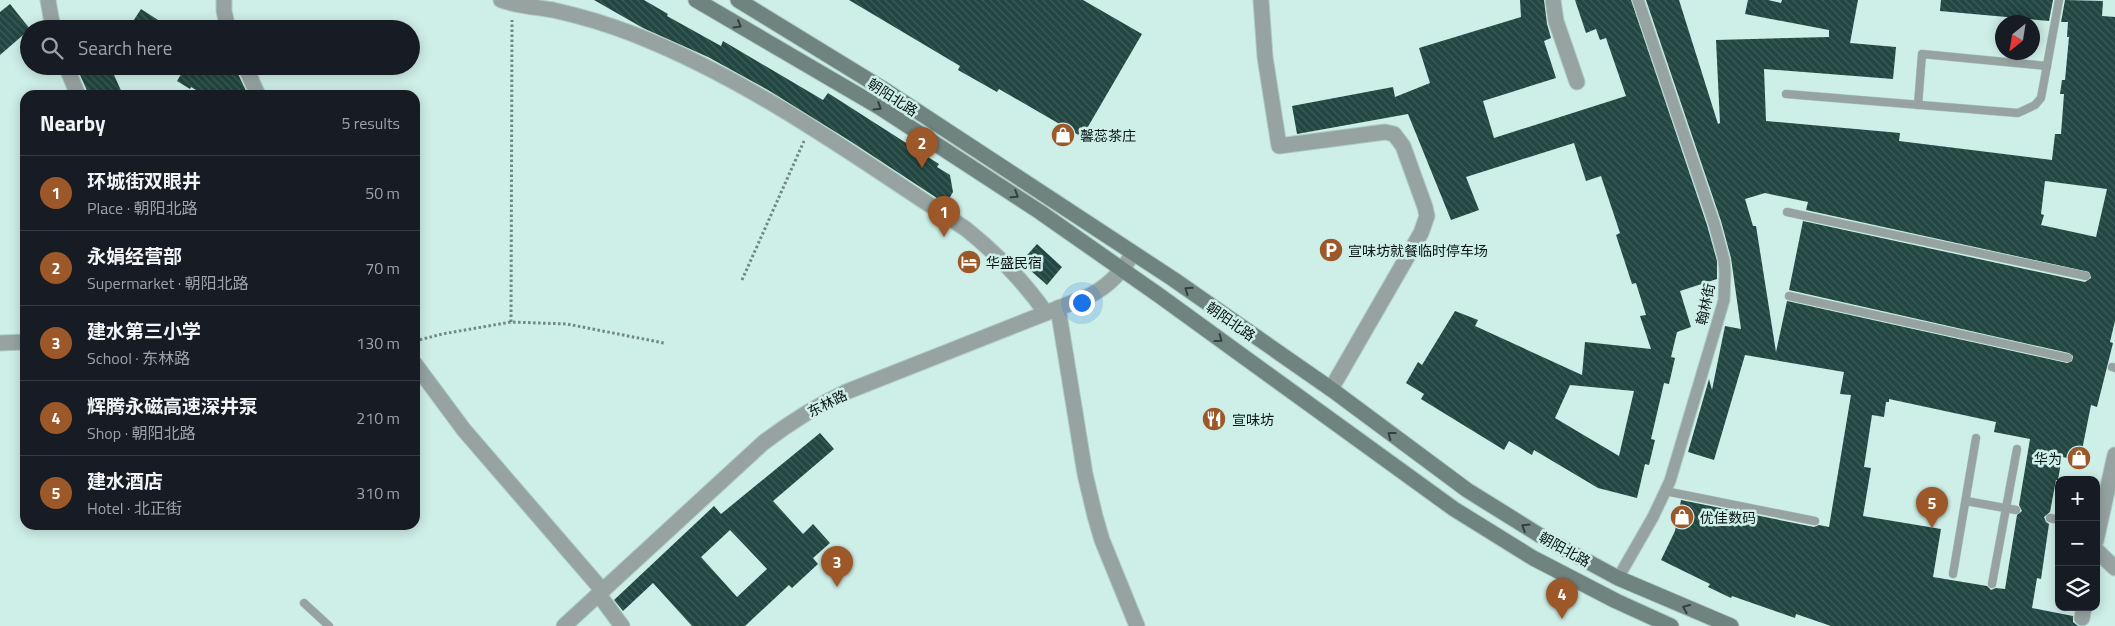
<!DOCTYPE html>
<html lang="en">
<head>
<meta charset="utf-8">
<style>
	:root { --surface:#171b24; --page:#20242c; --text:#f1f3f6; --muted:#9ea1a6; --line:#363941; --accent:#9c5829 }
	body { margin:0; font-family:"Titillium Web","Noto Sans SC",sans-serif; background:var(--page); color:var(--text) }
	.controls { position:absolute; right:15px; bottom:15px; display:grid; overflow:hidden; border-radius:10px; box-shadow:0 2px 12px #0003 }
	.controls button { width:45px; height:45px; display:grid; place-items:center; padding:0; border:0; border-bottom:1px solid var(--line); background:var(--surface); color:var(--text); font:25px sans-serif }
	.compass { position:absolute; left:1995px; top:15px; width:45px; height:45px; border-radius:50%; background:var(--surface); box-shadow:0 2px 12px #0003; rotate:210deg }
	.you { position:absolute; left:1081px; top:302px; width:18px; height:18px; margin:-12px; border:4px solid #fff; border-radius:50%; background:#1a73e8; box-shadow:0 0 0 8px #1a73e833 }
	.badge { display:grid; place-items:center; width:32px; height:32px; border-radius:50%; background:var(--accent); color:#fff; font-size:16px; font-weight:700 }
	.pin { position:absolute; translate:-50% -41px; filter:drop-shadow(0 1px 2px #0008) }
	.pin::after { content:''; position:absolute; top:26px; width:18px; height:15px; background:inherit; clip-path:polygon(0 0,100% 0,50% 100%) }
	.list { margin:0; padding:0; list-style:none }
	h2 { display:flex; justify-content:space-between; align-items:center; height:65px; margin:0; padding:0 20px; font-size:21px }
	h2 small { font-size:16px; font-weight:400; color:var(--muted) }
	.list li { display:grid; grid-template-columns:32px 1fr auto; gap:15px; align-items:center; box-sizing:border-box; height:75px; padding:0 20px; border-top:1px solid var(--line) }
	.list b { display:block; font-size:19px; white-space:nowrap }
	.list p { margin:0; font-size:16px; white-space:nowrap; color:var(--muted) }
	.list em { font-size:16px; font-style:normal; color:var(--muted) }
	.icon { flex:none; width:28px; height:28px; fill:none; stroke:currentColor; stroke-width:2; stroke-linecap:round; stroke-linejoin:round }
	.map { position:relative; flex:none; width:2115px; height:626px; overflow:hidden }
	.search { position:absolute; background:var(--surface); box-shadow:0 2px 12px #0003; left:20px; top:20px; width:400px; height:55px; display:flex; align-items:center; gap:12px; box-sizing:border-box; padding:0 18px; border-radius:28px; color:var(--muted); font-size:19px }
	.panel { position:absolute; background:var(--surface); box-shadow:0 2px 12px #0003; left:20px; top:90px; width:400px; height:440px; border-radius:15px }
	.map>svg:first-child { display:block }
</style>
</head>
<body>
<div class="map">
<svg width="2115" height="626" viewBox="0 0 2115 626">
	<defs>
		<pattern id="building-back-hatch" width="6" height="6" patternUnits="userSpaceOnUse" patternTransform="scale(1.25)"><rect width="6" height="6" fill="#224641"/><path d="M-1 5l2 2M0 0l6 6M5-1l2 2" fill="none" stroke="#3f5d59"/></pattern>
	</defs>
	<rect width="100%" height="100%" fill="#ceeee8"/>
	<g fill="url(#building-back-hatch)" fill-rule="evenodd">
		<polygon points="594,0 644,0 668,14 667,16 721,46 723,41 823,100 828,93 939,164 937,167 950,175 953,192 946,204 850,141 768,90 708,57 643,28"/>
		<polygon points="849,0 1083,0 1142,34 1082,137 999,89 997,92 958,70 960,66"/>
		<path d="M1520 0H1544L1547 24 1551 38 1544 41 1556 78 1483 101 1494 138 1626 96 1606 38 1600 40 1596 29 1586 33 1575 0H1631L1707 225 1717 261V279L1680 291 1691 327 1677 332 1671 357 1675 358 1669 384 1664 383 1651 439 1655 440 1649 465 1645 464 1637 498 1598 488 1534 450 1532 455 1509 441 1504 450 1421 399 1424 394 1406 383 1418 362 1422 365 1455 311 1478 320 1475 326 1582 375 1585 342 1651 349 1640 316 1646 315 1636 283 1632 284 1616 235 1620 233 1601 176 1586 181 1574 143 1466 177 1479 210 1451 220 1408 114 1297 134 1292 106 1393 87 1395 97 1430 83 1419 48 1521 17ZM1570 385 1634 391 1619 456 1555 418Z"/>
		<path d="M1646 0H1679L1718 124 1720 123 1716 40 1829 37V30L1745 14 1748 0H1768L1781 3 1782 0H1858L1850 43 1896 47 1893 79 1764 69 1766 121 1900 133 1899 141 2052 160 2055 134H2061L2064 94H2060L2062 80H2065L2069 37H2067L2068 22H2061L2065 0 2103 1 2102 16 2115 17V321L2110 342 2113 343 2097 407 2091 405 2080 460 2062 457 2058 480H2056L2050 512 2044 517 2046 522 2049 524 2041 579 2037 578 2032 608 2073 616V622L2078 626H1831L1796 614 1795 618 1732 596 1731 598 1708 587 1710 584 1661 560 1675 531 1681 500 1814 527 1819 525 1829 527 1851 395 1840 394 1844 372 1745 355 1714 460 1688 452 1709 379 1712 390 1725 326 1741 329 1731 258 1721 221ZM2045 181 2107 189 2096 237 2041 225 2044 215 2041 214ZM1765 193 1808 202 1806 210 2089 272 2091 278 2085 282 1803 221 1789 290 2069 353 2073 356 2072 361 2067 363 1787 301 1776 352 1756 226H1753L1745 199ZM1889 399 1996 422 1994 432 2030 439 2019 505 2022 511 2017 515 2005 589 1996 588 1991 590 1987 586 1933 577 1941 529 1863 516 1871 468 1864 467 1872 415 1884 417 1886 402H1889Z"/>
		<polygon points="1941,0 2053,0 2049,21 1940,11"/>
		<polygon points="10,4 30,29 0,55 0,12"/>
		<polygon points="141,9 172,29 128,29"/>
		<polygon points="76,66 110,66 123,95 89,95"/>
		<polygon points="186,66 226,66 238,74 248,95 204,95 191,87 190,89 177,81"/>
		<polygon points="1037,244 1062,267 1047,285 1021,262"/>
		<path d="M820 433 834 449 773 501 803 534 813 524 830 543 813 558 818 564 792 588 789 585 745 626H692L653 583 623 611 614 600 714 506 721 514ZM730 530 767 569 737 597 701 557Z"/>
	</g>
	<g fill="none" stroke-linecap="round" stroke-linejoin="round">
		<g stroke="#aecbc6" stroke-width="9">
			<g id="service">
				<polyline points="1786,94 2018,113 2035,105 2041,98 2059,0"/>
				<polyline points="1918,105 1922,54 2047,66"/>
				<polyline points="1787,212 2086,276"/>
				<polyline points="1789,296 2068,358"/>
				<polyline points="2112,367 2115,368"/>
				<polyline points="1665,491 1815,521"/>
				<polyline points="1966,501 2016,510"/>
				<polyline points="2050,518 2059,520"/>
				<polyline points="1953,574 1976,438"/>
				<polyline points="1992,584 2017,449"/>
				<polyline points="304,603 329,626"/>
			</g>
		</g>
		<g stroke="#aecbc6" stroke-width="13">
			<polyline id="pedestrian" points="1618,578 1653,517 1670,481 1724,300 1725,273 1724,260 1714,223 1638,0"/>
		</g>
		<g stroke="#aecbc6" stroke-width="17">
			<g id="minor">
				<polyline points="48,0 53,29"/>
				<polyline points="224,0 224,11 228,29"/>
				<path d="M501 0C518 6 535 7 553 10 580 16 607 24 633 34 753 81 859 159 966 229 997 254 1023 280 1046 313"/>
				<polyline points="1261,0 1265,57 1279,146 1385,132 1394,134 1403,146 1425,207 1427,216 1421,233 1331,389"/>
				<polyline points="1553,0 1556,21 1577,82"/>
				<polyline points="66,66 78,95"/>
				<polyline points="245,66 258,95"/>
				<polyline points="1058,308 1085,474 1095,516 1102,540 1137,626"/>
				<polyline points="0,343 25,342"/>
				<polyline points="415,364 464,430 603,591"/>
				<polyline points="2096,541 2115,455"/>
				<polyline points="2096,550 2115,568"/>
				<polyline points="599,595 622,626"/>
				<polyline points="2082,618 2084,607"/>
			</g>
		</g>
		<g stroke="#aecbc6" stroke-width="17">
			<path id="tertiary" d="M564 626 763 443C789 423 816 406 846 392L1089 296C1109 286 1122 272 1133 253"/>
		</g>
		<g stroke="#aecbc6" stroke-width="17">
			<g id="secondary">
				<polyline points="696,0 879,107 1040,212 1160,296 1454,509 1533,558 1616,601 1671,626"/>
				<polyline points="738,0 888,92 1173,279 1331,389 1467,490 1544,538 1618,578 1731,626"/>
			</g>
		</g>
		<g stroke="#718784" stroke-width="3" stroke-dasharray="2.5 2.5" stroke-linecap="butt">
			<polyline points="742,280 804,141"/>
			<polyline points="511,322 512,20"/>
			<polyline points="415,341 442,334 511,322 567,324 664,343"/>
		</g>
		<use href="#service" stroke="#96a3a1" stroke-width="8"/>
		<use href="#pedestrian" stroke="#96a3a1" stroke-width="11"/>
		<use href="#minor" stroke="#96a3a1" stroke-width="15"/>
		<use href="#tertiary" stroke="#96a3a1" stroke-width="15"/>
		<use href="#secondary" stroke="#6f837f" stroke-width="15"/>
	</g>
	<defs><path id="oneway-chevron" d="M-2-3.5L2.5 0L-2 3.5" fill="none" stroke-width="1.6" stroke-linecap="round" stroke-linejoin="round" transform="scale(1.25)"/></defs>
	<g stroke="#32403e">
		<use href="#oneway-chevron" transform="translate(738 25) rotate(30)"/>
		<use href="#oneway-chevron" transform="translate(878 107) rotate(32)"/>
		<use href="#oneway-chevron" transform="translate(1015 195) rotate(33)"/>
		<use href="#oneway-chevron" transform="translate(1188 290) rotate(-145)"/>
		<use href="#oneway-chevron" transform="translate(1219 339) rotate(36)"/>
		<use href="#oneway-chevron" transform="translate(1391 435) rotate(-143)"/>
		<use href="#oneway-chevron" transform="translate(1525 527) rotate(-148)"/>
		<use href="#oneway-chevron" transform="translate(1686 608) rotate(-157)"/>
	</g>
	<defs>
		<g id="shop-disc" transform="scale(1.25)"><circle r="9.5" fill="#9c5829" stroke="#ceeee8"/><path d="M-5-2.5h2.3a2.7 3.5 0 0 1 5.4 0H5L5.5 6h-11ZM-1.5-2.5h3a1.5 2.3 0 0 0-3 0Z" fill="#fff"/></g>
		<g id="parking-disc" transform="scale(1.25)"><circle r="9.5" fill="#9c5829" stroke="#ceeee8"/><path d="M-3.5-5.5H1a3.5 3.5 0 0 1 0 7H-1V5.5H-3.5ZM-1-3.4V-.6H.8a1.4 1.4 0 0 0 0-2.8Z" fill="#fff"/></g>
		<g id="hotel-disc" transform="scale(1.25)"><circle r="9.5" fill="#9c5829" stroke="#ceeee8"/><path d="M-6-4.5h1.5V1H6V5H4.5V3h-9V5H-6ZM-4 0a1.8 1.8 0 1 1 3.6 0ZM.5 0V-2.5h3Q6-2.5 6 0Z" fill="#fff"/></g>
		<g id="restaurant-disc" transform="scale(1.25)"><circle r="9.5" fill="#9c5829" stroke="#ceeee8"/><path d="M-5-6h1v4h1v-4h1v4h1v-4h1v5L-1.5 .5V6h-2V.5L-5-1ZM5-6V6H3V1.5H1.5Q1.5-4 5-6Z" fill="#fff"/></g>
	</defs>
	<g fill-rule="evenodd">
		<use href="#shop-disc" x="1063" y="135"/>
		<use href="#parking-disc" x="1331" y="250"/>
		<use href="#hotel-disc" x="969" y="262"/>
		<use href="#restaurant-disc" x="1214" y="419"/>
		<use href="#shop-disc" x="2079" y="458"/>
		<use href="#shop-disc" x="1682" y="517"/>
	</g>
	<g text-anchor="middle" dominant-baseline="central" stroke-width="5" stroke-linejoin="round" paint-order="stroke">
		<g font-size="14" fill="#091413" stroke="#ceeee8">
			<text transform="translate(893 97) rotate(33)">朝阳北路</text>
			<text transform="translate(1705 304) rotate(-78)">翰林街</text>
			<text transform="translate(1231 321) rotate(35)">朝阳北路</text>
			<text transform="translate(827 403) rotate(-27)">东林路</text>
			<text transform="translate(1565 549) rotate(29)">朝阳北路</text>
		</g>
		<g font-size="14" fill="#091413" stroke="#ceeee8" text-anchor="start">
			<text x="1080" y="135">馨蕊茶庄</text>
			<text x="1348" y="250">宣味坊就餐临时停车场</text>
			<text x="986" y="262">华盛民宿</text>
			<text x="1232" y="419">宣味坊</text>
			<text x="2062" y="458" text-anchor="end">华为</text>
			<text x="1700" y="517">优佳数码</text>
		</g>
	</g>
</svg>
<div class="controls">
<button>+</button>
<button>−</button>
<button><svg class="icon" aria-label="layers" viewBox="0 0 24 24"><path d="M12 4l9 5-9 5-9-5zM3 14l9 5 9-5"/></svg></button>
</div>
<svg class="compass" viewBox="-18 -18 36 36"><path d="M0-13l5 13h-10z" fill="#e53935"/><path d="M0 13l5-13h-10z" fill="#9ea1a6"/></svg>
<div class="you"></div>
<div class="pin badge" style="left:944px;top:237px">1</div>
<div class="pin badge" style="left:922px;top:168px">2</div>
<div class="pin badge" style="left:837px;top:587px">3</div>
<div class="pin badge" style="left:1562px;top:619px">4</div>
<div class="pin badge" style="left:1932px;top:528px">5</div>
<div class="search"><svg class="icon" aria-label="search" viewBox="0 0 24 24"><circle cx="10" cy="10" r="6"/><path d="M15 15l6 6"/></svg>Search here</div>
<section class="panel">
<h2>Nearby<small>5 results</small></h2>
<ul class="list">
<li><span class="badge">1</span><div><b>环城街双眼井</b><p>Place · 朝阳北路</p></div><em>50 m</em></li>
<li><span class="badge">2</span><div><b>永娟经营部</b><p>Supermarket · 朝阳北路</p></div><em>70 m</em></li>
<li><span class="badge">3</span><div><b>建水第三小学</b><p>School · 东林路</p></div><em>130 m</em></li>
<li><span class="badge">4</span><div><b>辉腾永磁高速深井泵</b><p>Shop · 朝阳北路</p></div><em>210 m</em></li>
<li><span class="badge">5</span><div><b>建水酒店</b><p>Hotel · 北正街</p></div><em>310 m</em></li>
</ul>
</section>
</div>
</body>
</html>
